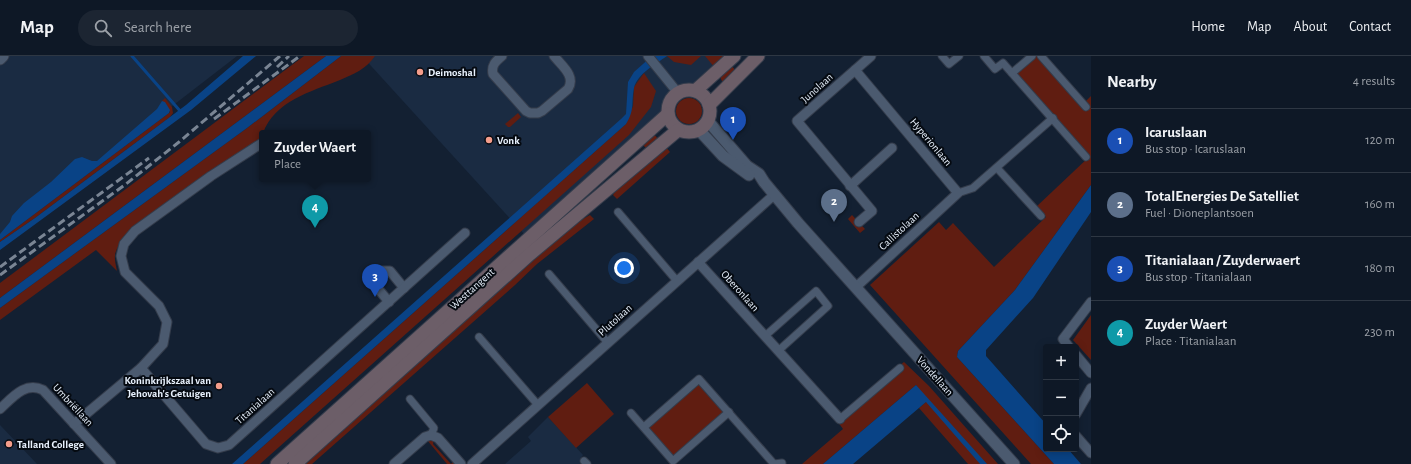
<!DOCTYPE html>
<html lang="en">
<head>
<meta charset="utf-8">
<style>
	:root { --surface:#0e1826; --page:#1c2532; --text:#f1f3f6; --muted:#9ba0a7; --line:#2e3743; --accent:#f49d8b }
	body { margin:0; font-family:"Alegreya Sans",sans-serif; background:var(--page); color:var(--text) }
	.controls { position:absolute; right:12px; bottom:12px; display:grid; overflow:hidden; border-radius:4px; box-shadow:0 2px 10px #0003 }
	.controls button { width:36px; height:36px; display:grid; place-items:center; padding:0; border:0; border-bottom:1px solid var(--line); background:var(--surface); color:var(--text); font:20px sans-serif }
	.you { position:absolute; left:624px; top:212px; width:14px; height:14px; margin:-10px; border:3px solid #fff; border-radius:50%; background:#1a73e8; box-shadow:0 0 0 6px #1a73e833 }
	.badge { display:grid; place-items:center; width:26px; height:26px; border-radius:50%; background:var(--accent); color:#fff; font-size:13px; font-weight:700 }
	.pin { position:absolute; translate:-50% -33px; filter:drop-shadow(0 1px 2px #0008) }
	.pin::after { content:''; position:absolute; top:21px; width:14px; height:12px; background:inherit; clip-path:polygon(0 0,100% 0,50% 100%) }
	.popup { position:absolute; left:259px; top:74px; width:112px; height:52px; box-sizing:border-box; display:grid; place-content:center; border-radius:4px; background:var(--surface); filter:drop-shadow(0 1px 3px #0005); font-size:13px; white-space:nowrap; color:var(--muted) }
	.popup b { font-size:15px; color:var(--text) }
	.popup::after { content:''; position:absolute; left:50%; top:100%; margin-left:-8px; border:8px solid transparent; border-top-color:var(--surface) }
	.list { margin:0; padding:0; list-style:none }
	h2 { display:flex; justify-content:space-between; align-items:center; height:52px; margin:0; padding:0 16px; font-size:17px }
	h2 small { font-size:13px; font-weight:400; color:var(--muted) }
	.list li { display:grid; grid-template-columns:26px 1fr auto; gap:12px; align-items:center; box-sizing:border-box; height:64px; padding:0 16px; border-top:1px solid var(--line) }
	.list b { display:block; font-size:15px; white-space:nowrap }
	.list p { margin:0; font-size:13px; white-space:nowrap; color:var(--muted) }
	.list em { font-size:13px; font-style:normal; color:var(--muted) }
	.icon { flex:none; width:22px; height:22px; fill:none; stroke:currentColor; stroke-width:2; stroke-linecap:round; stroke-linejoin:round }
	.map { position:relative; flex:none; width:1091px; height:408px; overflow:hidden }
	header { display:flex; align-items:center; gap:24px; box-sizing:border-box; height:56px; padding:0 20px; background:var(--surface); border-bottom:1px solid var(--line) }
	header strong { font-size:19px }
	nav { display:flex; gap:22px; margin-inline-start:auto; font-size:14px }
	.search { width:280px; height:36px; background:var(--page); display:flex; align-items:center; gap:10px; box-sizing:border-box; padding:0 14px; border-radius:22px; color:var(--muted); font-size:15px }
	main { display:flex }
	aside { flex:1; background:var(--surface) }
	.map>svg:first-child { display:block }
</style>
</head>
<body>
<header>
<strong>Map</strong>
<div class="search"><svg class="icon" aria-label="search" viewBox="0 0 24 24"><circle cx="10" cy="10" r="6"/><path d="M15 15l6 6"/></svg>Search here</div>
<nav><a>Home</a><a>Map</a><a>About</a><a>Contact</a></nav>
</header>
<main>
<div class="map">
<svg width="1091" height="408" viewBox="0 0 1091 408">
	<rect width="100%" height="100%" fill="#132032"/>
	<g fill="#1a2b42">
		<polygon points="0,0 237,0 0,183"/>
		<polygon points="362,0 723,0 525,179"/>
		<polygon points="548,361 583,399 581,402 584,405 581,408 505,408 531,385 528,381"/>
		<polygon points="0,369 37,408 0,408"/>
	</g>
	<g fill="#601d11">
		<polygon points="304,0 326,0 0,242 0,227"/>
		<path d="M341 0H375C366 13 354 18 340 24 310 36 275 45 263 77H262L261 82 122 185C113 197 114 201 117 215L96 194 0 264V252L247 72Z"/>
		<polygon points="667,0 701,0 691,9 674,6"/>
		<polygon points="705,0 729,0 715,12"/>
		<polygon points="1032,0 1040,0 1083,48 1091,40 1091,129 1015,234 958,295 957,301 1054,408 1031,408 870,229 939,166 946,174 953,167 994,211 1046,161 1036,151 1090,100 1014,16"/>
		<polygon points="729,7 738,17 724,29 718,17"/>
		<polygon points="644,17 656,35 651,51 629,79 260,408 243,408 626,68 633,50 634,31"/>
		<circle cx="689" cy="55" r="13"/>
		<polygon points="165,42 172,51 173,57 170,61 35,162 0,186 0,184 169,57 170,56 162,45"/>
		<polygon points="518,57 521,61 510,71 508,71 505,68"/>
		<polygon points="652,76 660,85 649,95 640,86"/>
		<polygon points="664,89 670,96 617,143 613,139 614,137 637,112"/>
		<polygon points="590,159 594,163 537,208 515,229 312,408 297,408 558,177"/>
		<polygon points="852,159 865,173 860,177 848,163"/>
		<polygon points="1091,259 1091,304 1073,284"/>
		<polygon points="904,306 929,330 998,408 968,408 919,352 926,346 916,329 823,408 802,408 843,373 835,362"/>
		<polygon points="700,323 729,355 673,405 644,371"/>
		<polygon points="587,327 614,358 576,392 548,361"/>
		<polygon points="429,382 434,384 433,388 451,408 453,406 455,408 447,408 427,384"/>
	</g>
	<g fill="#094386">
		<polygon points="243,0 256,0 191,54 0,194 0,186 35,162 186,49"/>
		<polygon points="326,0 341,0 247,72 0,252 0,242"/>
		<path d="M652 0H667C656 8 637 18 634 32 631 47 635 54 626 68L243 408H232L621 63 626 58 628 26 634 16Z"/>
		<polygon points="162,45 165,46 170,54 169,57 0,184 0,178 10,166 12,160 24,147 51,126 75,103 82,101 92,105 97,105 157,53"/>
		<polygon points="1091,129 1091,156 1033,242 986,294 986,300 1046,368 1046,393 1068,393 1081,408 1054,408 957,301 958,295 1015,234"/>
		<polygon points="916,329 987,408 980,408 926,346 853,408 823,408"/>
	</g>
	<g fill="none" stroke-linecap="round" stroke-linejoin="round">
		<polyline stroke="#094386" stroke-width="3" points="132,0 181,56"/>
		<g stroke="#343c4b" stroke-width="9">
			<g id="pedestrian">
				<polyline points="942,0 949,8 959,0"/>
				<polyline points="984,0 995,13 1003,7 1086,101"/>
				<polyline points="1041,0 1086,51"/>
				<polyline points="1012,17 1032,0"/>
				<polyline points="997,112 1041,160"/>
				<polyline points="958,137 973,132 1053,62"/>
				<polyline points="618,156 677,225"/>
				<polyline points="549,218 608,287"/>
				<polyline points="765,280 816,235 828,250 778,295"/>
				<polyline points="479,281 538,349"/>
				<polyline points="410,343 434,372 431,379"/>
				<polyline points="631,357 673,405 729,356"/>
				<polyline points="840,363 900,312"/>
				<polyline points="644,371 699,323 774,408"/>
				<polyline points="584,405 587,408"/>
				<polyline points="774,408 782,407"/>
			</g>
		</g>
		<g stroke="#343c4b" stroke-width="11">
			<g id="minor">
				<path d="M502 0C496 5 491 9 493 18L526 55 530 57H538L542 55 568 33C576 20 562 10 554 0"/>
				<polyline points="648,0 678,37"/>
				<polyline points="855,14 958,137 856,231"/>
				<polyline points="850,130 892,92"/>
				<polyline points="859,166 872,155 797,65 871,0"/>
				<polyline points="698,206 840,363"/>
				<polyline points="389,246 375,229 375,220 381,215 390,215 404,232"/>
				<polyline points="1069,291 1063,283 1091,246"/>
				<polyline points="1076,299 1091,317"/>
				<polyline points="141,312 206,388 218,392 229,389 465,177"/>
				<path d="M0 353C12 342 25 325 43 334L111 408"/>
				<polyline points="1076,358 1091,332"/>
				<polyline points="74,368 141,312 163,288 167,266 159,250 125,216 121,200 124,188 135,175 211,120 262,87"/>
				<polyline points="1076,380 1091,397"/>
				<polyline points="394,408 425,381 431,379 438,382 461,408"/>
				<polyline points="472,408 775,138"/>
			</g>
		</g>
		<g stroke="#343c4b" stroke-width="13">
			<g id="tertiary">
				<polyline points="0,3 3,0"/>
				<polyline points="708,65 747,110 759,118 764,126 798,167 1014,408"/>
				<polyline points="699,74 723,100 749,119"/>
			</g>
		</g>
		<g stroke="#343c4b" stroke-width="15">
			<g id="secondary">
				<circle cx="689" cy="55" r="21"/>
				<polyline points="695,35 734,0"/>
				<polyline points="709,49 758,0"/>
				<polyline points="277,408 668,58"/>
				<polyline points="295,408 530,198 678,74"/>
			</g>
		</g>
		<use href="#pedestrian" stroke="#4b5a6f" stroke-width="7"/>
		<use href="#minor" stroke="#4b5a6f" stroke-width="9"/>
		<use href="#tertiary" stroke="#4b5a6f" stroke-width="11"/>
		<use href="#secondary" stroke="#6c5e68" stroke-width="13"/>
		<g stroke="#7a8594" stroke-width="3" stroke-dasharray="8 4" stroke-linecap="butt">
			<polyline points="277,11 289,0"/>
			<polyline points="214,63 300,0"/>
			<polyline points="0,211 149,102"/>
			<polyline points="0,219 126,128 179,86 280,0"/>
		</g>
	</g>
	<g fill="#f49d8b" stroke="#050a11" stroke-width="1.5">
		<circle cx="420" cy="16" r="4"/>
		<circle cx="489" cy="84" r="4"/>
		<circle cx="219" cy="330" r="4"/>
		<circle cx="9" cy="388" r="4"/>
	</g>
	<g text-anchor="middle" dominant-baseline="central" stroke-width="4" stroke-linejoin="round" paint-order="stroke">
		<g font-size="11" font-weight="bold" fill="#e9f2fe" stroke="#050a11" text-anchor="start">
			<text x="428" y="16">Deimoshal</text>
			<text x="497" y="84">Vonk</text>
			<text x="211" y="324" text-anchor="end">Koninkrijkszaal van<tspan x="211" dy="13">Jehovah's Getuigen</tspan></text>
			<text x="17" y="388">Talland College</text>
		</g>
		<g font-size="11" fill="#e9f2fe" stroke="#050a11">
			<text transform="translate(817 32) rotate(-42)">Junolaan</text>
			<text transform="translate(931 86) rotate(50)">Hyperionlaan</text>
			<text transform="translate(899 175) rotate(-43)">Callistolaan</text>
			<text transform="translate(472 233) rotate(-42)">Westtangent</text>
			<text transform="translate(740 235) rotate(48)">Oberonlaan</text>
			<text transform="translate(615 264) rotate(-42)">Plutolaan</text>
			<text transform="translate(935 320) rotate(48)">Vondellaan</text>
			<text transform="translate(73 349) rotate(47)">Umbriëllaan</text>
			<text transform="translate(255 350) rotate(-42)">Titanialaan</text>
		</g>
	</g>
</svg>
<div class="controls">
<button>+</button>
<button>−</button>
<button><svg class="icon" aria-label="locate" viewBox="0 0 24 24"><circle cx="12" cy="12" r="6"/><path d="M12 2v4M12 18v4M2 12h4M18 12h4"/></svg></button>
</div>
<div class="you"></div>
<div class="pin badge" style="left:733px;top:84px;background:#1a4fb4">1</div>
<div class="pin badge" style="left:834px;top:166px;background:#5c6f8a">2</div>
<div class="pin badge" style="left:375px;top:241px;background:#1a4fb4">3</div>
<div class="pin badge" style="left:315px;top:172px;background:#0f9aa8">4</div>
<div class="popup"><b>Zuyder Waert</b>Place</div>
</div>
<aside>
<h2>Nearby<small>4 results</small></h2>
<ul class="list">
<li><span class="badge" style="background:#1a4fb4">1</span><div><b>Icaruslaan</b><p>Bus stop · Icaruslaan</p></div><em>120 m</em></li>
<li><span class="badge" style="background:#5c6f8a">2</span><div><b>TotalEnergies De Satelliet</b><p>Fuel · Dioneplantsoen</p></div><em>160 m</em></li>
<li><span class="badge" style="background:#1a4fb4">3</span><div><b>Titanialaan / Zuyderwaert</b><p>Bus stop · Titanialaan</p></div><em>180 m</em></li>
<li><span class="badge" style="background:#0f9aa8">4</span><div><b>Zuyder Waert</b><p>Place · Titanialaan</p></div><em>230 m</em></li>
</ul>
</aside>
</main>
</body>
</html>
